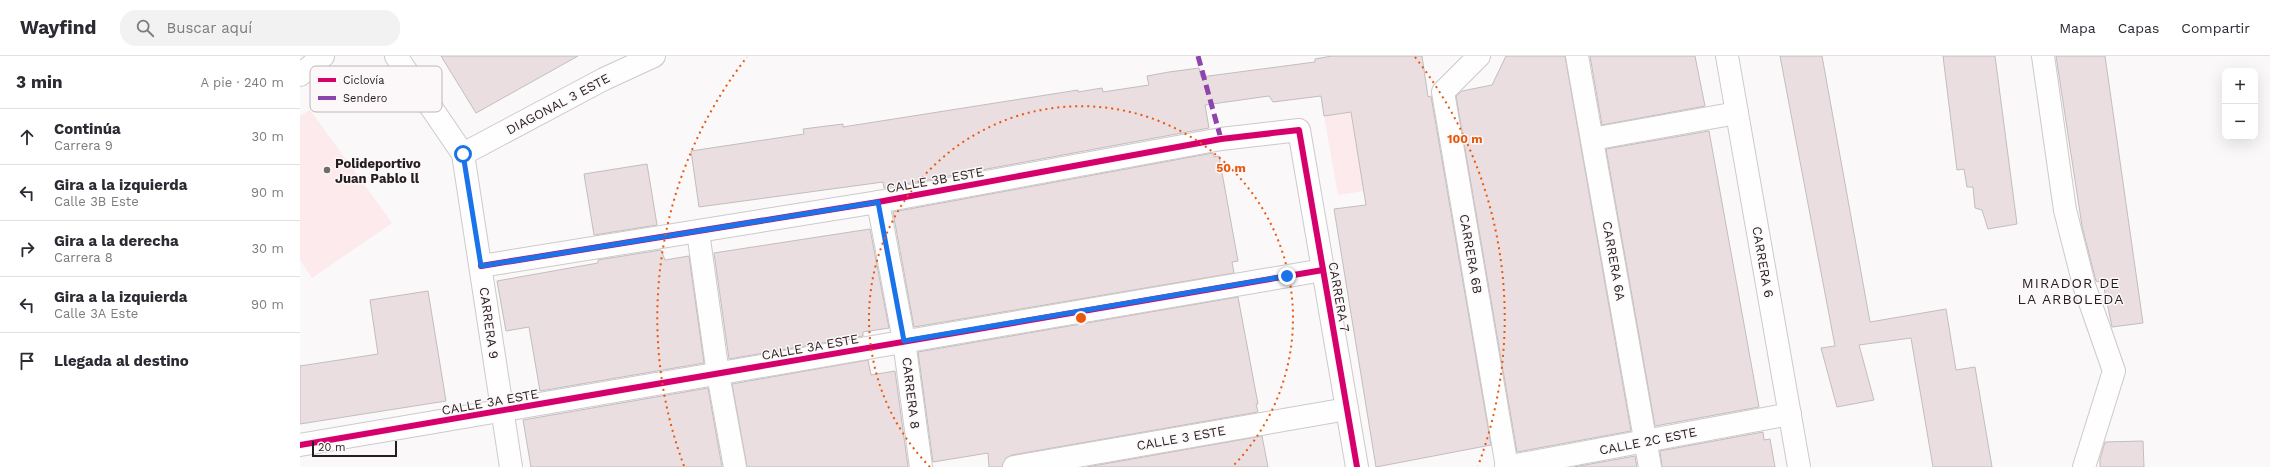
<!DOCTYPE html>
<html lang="es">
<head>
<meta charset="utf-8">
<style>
	:root { --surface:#fff; --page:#f2f2f3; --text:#2b2b33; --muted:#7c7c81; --line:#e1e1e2 }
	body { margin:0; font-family:"Work Sans",sans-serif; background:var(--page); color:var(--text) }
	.controls { position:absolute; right:12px; top:12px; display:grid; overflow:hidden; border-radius:8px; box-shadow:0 4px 16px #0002 }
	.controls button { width:36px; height:36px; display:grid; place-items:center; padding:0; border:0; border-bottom:1px solid var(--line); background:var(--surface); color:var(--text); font:20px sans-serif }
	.scale { position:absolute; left:12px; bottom:10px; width:85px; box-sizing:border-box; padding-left:4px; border:2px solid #251d1e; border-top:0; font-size:11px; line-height:14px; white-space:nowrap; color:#251d1e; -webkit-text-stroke:3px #fcf7f8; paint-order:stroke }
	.stop { position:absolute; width:12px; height:12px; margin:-9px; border:3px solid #1a73e8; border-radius:50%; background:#fff }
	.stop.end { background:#1a73e8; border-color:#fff; box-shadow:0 1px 4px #0008 }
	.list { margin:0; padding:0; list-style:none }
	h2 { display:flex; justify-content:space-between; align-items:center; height:52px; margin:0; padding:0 16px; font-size:17px }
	h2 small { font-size:13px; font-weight:400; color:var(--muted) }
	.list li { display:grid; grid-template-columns:26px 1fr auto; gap:12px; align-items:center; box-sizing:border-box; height:56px; padding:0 16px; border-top:1px solid var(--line) }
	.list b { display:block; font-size:15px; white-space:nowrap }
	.list p { margin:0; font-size:13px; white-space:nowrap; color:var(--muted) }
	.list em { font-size:13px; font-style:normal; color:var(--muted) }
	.icon { flex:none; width:22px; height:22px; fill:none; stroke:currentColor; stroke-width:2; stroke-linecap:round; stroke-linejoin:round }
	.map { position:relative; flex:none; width:1970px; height:411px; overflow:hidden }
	header { display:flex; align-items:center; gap:24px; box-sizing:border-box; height:56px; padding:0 20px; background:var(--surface); border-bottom:1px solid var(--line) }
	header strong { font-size:19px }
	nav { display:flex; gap:22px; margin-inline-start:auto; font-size:14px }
	.search { width:280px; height:36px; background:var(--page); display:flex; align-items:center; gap:10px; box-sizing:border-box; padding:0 14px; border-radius:16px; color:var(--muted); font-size:15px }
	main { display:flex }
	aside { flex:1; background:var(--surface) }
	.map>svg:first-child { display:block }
</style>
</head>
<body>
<header>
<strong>Wayfind</strong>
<div class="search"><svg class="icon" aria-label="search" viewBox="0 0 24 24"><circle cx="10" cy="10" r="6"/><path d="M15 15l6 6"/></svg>Buscar aquí</div>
<nav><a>Mapa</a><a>Capas</a><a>Compartir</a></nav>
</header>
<main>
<aside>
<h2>3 min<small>A pie · 240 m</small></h2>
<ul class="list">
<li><svg class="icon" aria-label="ahead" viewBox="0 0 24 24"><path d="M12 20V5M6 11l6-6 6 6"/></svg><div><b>Continúa</b><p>Carrera 9</p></div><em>30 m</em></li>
<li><svg class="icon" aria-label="left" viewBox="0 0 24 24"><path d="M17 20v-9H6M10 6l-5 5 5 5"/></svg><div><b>Gira a la izquierda</b><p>Calle 3B Este</p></div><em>90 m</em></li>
<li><svg class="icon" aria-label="right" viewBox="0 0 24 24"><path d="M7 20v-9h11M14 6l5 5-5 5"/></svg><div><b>Gira a la derecha</b><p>Carrera 8</p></div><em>30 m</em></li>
<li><svg class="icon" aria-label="left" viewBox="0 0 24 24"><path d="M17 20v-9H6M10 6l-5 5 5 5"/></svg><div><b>Gira a la izquierda</b><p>Calle 3A Este</p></div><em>90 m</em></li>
<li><svg class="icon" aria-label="arrive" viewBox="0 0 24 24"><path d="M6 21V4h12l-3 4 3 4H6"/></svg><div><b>Llegada al destino</b></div></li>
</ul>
</aside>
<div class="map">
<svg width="1970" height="411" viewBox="0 0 1970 411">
	<rect width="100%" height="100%" fill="#fbf8f9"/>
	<g fill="#fceaec">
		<polygon points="10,54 92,167 12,222 0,204 0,60"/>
		<polygon points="1051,56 1064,135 1038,139 1024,60"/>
	</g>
	<g fill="#ebdee0" stroke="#c2bdbe">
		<polygon points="141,0 278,0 176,57"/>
		<polygon points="1032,0 1122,0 1128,41 1131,40 1191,389 1076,411 1034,153 1066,149 1051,56 1024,60 1021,40 973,46 969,40 905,49 909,72 584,132 583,126 399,151 391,95 504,78 503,73 543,68 543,71 778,34 778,36 802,32 803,36 849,29 847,20 869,16 899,12 901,21 1015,6 1015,3"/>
		<polygon points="1206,0 1265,0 1331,375 1217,396 1156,40 1162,35 1192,29"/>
		<polygon points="1290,0 1395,0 1405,50 1302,69"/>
		<polygon points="1480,0 1522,0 1570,266 1646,253 1656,314 1675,311 1692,411 1633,411 1611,282 1559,289 1574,344 1537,351 1521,292 1535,290"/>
		<polygon points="1643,0 1695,0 1717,168 1688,173 1682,154 1675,152 1673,131 1667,131 1664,113 1657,114"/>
		<polygon points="1756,0 1805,0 1843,267 1812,271 1803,227 1796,225 1782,170"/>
		<polygon points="1409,75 1459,351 1355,370 1306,93"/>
		<polygon points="913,97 914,101 919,100 938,205 932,206 934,217 614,271 593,156"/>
		<polygon points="347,108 357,169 294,179 284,118"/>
		<polygon points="570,173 589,272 563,276 563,280 429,303 414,197"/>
		<polygon points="361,194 365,204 389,200 404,307 240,335 229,271 206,275 197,225 298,207 298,204"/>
		<polygon points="128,235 146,345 0,368 0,310 78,298 70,244"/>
		<polygon points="938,241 958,348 956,348 958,356 712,399 706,402 702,411 689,411 688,397 633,406 618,296"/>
		<polygon points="568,304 571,319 595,315 608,411 447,411 432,328"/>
		<polygon points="408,332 422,411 231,411 223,364"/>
		<polygon points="1463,376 1464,384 1470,383 1475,411 1362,411 1360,395"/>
		<polygon points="962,380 968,411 787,411"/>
		<polygon points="1843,385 1844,411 1800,411 1800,403 1805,386"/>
		<polygon points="1335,400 1337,411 1274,411"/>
	</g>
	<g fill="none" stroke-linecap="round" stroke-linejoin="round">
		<g stroke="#cec9ca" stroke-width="24">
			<g id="minor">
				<polyline points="96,0 163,98 211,411"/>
				<polyline points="1179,0 1143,36 1207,411"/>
				<polyline points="1277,0 1350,411"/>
				<polyline points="1427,0 1499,411"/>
				<polyline points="1743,0 1765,154 1784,229 1814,315 1784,411"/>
				<polyline points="0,19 23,0"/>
				<polyline points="1292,83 1437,57"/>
				<polyline points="163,98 304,23 354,0"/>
				<polyline points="578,146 604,285 621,411"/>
				<polyline points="398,176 418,318 435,411"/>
				<polyline points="181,210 578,146 921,83 999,74 1057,411"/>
				<polyline points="0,389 1023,214"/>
				<polyline points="714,411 1047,353"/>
				<polyline points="1206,411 1490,358"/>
			</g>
		</g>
		<use href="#minor" stroke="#fefefe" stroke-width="22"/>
		<polyline stroke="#8e44ad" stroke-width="5" stroke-dasharray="10 5" stroke-linecap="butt" points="898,0 921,83"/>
		<g stroke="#fcf7f8" stroke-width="8">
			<g id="cycleway">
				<polyline points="181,210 578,146 921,83 999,74 1057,411"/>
				<polyline points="0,389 1023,214"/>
			</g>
		</g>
		<use href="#cycleway" stroke="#d6006c" stroke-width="6"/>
	</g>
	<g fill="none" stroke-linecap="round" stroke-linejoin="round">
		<polyline stroke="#1a73e8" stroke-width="5" points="163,98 181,210 578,146 604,285 987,220"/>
	</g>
	<g fill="none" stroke="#e8590c" stroke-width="2" stroke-dasharray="2 4">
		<path d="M630 411A212 212 0 1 1 932 411"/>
		<path d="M384 410A424 424 0 0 1 447 1M1115 1A424 424 0 0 1 1178 410"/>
	</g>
	<circle fill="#706a6b" stroke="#fcf7f8" stroke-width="1.5" cx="27" cy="114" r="4"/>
	<g text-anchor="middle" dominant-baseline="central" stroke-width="3" stroke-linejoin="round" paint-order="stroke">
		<g font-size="13" fill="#251d1e" stroke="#fcf7f8">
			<text transform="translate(258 48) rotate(-28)">DIAGONAL 3 ESTE</text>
			<text transform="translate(635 124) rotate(-10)">CALLE 3B ESTE</text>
			<text transform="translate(1171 198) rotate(80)">CARRERA 6B</text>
			<text transform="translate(1314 205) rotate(80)">CARRERA 6A</text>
			<text transform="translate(1463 206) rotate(80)">CARRERA 6</text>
			<text transform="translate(1039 241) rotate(80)">CARRERA 7</text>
			<text transform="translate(189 267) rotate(82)">CARRERA 9</text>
			<text transform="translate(510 291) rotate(-10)">CALLE 3A ESTE</text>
			<text transform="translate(611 337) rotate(83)">CARRERA 8</text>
			<text transform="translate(190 346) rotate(-10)">CALLE 3A ESTE</text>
			<text transform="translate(881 382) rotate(-10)">CALLE 3 ESTE</text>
			<text transform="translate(1348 385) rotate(-11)">CALLE 2C ESTE</text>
		</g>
		<g font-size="13" font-weight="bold" fill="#251d1e" stroke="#fcf7f8" text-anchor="start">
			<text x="35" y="107">Polideportivo<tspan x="35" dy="15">Juan Pablo ll</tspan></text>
		</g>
		<g font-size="14" letter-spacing="1" fill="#251d1e" stroke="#fcf7f8">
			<text x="1771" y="227">MIRADOR DE<tspan x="1771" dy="16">LA ARBOLEDA</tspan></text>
		</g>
	</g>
	<rect x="10" y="10" width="132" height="46" rx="6" fill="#fcf7f8" stroke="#bcb6b7" stroke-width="1"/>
	<rect x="18" y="22" width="18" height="4" fill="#d6006c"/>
	<rect x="18" y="40" width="18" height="4" fill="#8e44ad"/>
	<g font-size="11" fill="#251d1e">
		<text x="43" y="28">Ciclovía</text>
		<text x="43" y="46">Sendero</text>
	</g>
	<circle cx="781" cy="262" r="6" fill="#e8590c" stroke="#fcf7f8" stroke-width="2"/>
	<g font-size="12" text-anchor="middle" font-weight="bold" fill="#e8590c" stroke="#fcf7f8" stroke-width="3" stroke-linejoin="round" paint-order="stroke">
		<text x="1165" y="87">100 m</text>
		<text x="931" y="116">50 m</text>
	</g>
</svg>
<div class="controls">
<button>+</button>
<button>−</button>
</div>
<div class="scale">20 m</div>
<div class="stop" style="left:163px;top:98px"></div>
<div class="stop end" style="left:987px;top:220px"></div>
</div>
</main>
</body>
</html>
